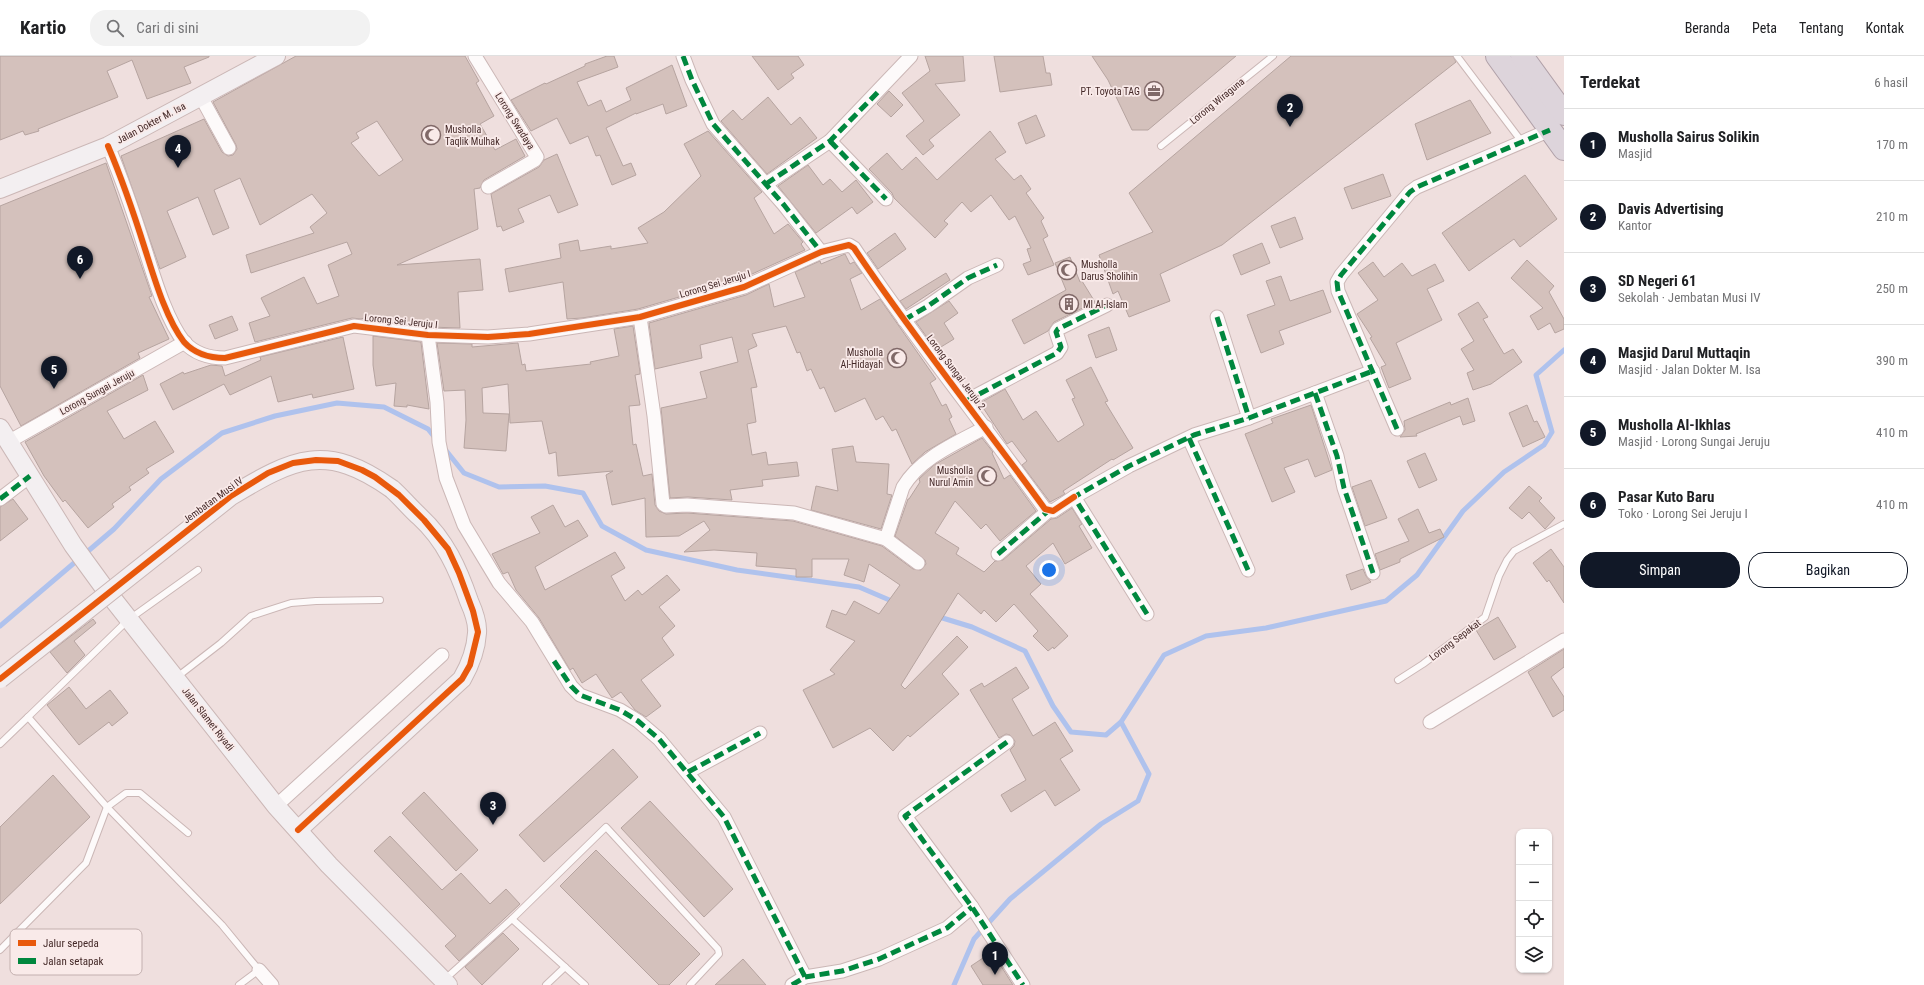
<!DOCTYPE html>
<html lang="id">
<head>
<meta charset="utf-8">
<style>
	:root { --surface:#fff; --page:#f2f2f2; --text:#202124; --muted:#757577; --line:#e0e0e0; --accent:#111827 }
	body { margin:0; font-family:"Roboto Condensed",sans-serif; background:var(--page); color:var(--text) }
	.controls { position:absolute; right:12px; bottom:12px; display:grid; overflow:hidden; border-radius:8px; box-shadow:0 1px 3px #0004 }
	.controls button { width:36px; height:36px; display:grid; place-items:center; padding:0; border:0; border-bottom:1px solid var(--line); background:var(--surface); color:var(--text); font:20px sans-serif }
	.you { position:absolute; left:1049px; top:514px; width:14px; height:14px; margin:-10px; border:3px solid #fff; border-radius:50%; background:#1a73e8; box-shadow:0 0 0 6px #1a73e833 }
	.badge { display:grid; place-items:center; width:26px; height:26px; border-radius:50%; background:var(--accent); color:#fff; font-size:13px; font-weight:700 }
	.pin { position:absolute; translate:-50% -33px; filter:drop-shadow(0 1px 2px #0008) }
	.pin::after { content:''; position:absolute; top:21px; width:14px; height:12px; background:inherit; clip-path:polygon(0 0,100% 0,50% 100%) }
	.list { margin:0; padding:0; list-style:none }
	h2 { display:flex; justify-content:space-between; align-items:center; height:52px; margin:0; padding:0 16px; font-size:17px }
	h2 small { font-size:13px; font-weight:400; color:var(--muted) }
	.list li { display:grid; grid-template-columns:26px 1fr auto; gap:12px; align-items:center; box-sizing:border-box; height:72px; padding:0 16px; border-top:1px solid var(--line) }
	.list b { display:block; font-size:15px; white-space:nowrap }
	.list p { margin:0; font-size:13px; white-space:nowrap; color:var(--muted) }
	.list em { font-size:13px; font-style:normal; color:var(--muted) }
	.actions { display:flex; gap:8px; padding:12px 16px }
	.actions a { flex:1; padding:9px 0; border:1px solid var(--accent); border-radius:16px; text-align:center; font-size:14px; color:var(--accent) }
	.actions .main { background:var(--accent); color:#fff }
	.icon { flex:none; width:22px; height:22px; fill:none; stroke:currentColor; stroke-width:2; stroke-linecap:round; stroke-linejoin:round }
	.map { position:relative; flex:none; width:1564px; height:929px; overflow:hidden }
	header { display:flex; align-items:center; gap:24px; box-sizing:border-box; height:56px; padding:0 20px; background:var(--surface); border-bottom:1px solid var(--line) }
	header strong { font-size:19px }
	nav { display:flex; gap:22px; margin-inline-start:auto; font-size:14px }
	.search { width:280px; height:36px; background:var(--page); display:flex; align-items:center; gap:10px; box-sizing:border-box; padding:0 14px; border-radius:16px; color:var(--muted); font-size:15px }
	main { display:flex }
	aside { flex:1; background:var(--surface) }
	.map>svg:first-child { display:block }
</style>
</head>
<body>
<header>
<strong>Kartio</strong>
<div class="search"><svg class="icon" aria-label="search" viewBox="0 0 24 24"><circle cx="10" cy="10" r="6"/><path d="M15 15l6 6"/></svg>Cari di sini</div>
<nav><a>Beranda</a><a>Peta</a><a>Tentang</a><a>Kontak</a></nav>
</header>
<main>
<div class="map">
<svg width="1564" height="929" viewBox="0 0 1564 929">
	<rect width="100%" height="100%" fill="#efdfde"/>
	<g fill="none" stroke-linecap="round" stroke-linejoin="round">
		<g stroke="#afc2ed" stroke-width="5">
			<polyline points="444,392 464,417 499,431 545,430 583,437 602,470 646,494 737,514 859,531 894,546"/>
			<polyline points="936,560 972,571 1025,595 1053,650 1071,676 1106,679 1121,666"/>
			<polyline points="0,570 114,473 161,423 222,377 275,360 337,347 384,351 428,373 436,383"/>
			<polyline points="954,929 974,883 1010,843 1101,768 1138,745 1149,718 1121,666 1164,599 1206,580 1266,572 1386,545 1417,519 1463,455 1504,416 1544,389 1552,376 1536,319 1564,294"/>
		</g>
	</g>
	<g fill="#d4c1bc" stroke="#b6a4a0" fill-rule="evenodd">
		<polygon points="0,0 209,0 209,1 184,11 191,27 147,43 132,4 107,15 118,41 38,73 39,75 25,79 23,75 0,84"/>
		<path d="M296 0H465L479 25 476 27 494 60 480 68 495 94 516 83 525 100 484 124 480 132 474 133 478 173 397 209 480 203 483 234 458 236 460 272 429 271 368 264 367 261 361 263 352 262 255 286 249 267 270 260 261 242 304 221 317 248 339 240 328 209 352 198 347 186 251 217 246 199 314 177 310 171 327 157 312 138 260 169 240 122 214 134 229 172 213 179 198 141 167 155 186 201 160 213 121 100 204 63 222 96 228 100 233 99 237 93 236 89 213 46ZM377 65 403 104 379 120 351 87 359 82 356 77Z"/>
		<polygon points="607,0 614,0 618,11 577,26 588,50 601,44 606,56 631,44 626,32 672,9 687,50 666,58 663,48 636,58 636,57 606,72 623,110 631,107 636,119 612,129 600,99 596,100 588,80 570,88 557,62 531,75 511,44 545,27 546,28 585,10 585,8"/>
		<polygon points="752,0 798,0 804,9 791,18 794,22 778,34"/>
		<polygon points="925,0 963,0 965,25 935,28 960,59 929,84 934,90 923,99 906,80 924,65 902,37 930,15"/>
		<polygon points="994,0 1043,0 1046,17 1050,17 1052,29 1000,36"/>
		<polygon points="1092,0 1236,0 1148,74 1132,74 1108,24"/>
		<polygon points="1291,0 1453,0 1456,6 1222,189 1160,218 1170,245 1129,261 1118,235 1113,238 1099,199 1153,176 1129,137"/>
		<polygon points="889,35 903,49 891,61 877,48"/>
		<polygon points="768,41 791,69 800,61 817,82 767,118 721,65 733,54 742,64"/>
		<polygon points="1470,44 1491,77 1427,104 1415,68"/>
		<polygon points="1036,59 1045,80 1026,88 1018,67"/>
		<polygon points="708,75 762,136 754,142 774,178 788,168 803,186 801,188 805,194 741,223 638,253 582,262 567,263 563,226 509,236 505,213 561,202 559,188 578,184 580,195 611,190 611,193 648,187 638,172 664,156 701,120 684,88"/>
		<polygon points="990,75 1006,96 995,103 1014,124 1021,119 1031,133 1026,137 1044,162 1041,165 1048,180 1043,183 1054,209 1028,219 1023,208 1031,205 1027,193 1031,192 1015,160 1009,164 991,139 971,156 962,146 944,165 948,168 935,182 894,142 892,137 869,113 887,97 902,114 916,101 937,124"/>
		<polygon points="557,98 578,149 558,157 550,139 518,153 524,166 503,175 501,170 497,171 491,138 539,111 544,104"/>
		<polygon points="106,107 152,240 149,241 169,283 138,297 140,302 21,370 0,330 0,150"/>
		<polygon points="808,109 823,129 830,123 842,136 856,124 873,146 857,158 852,151 816,177 778,130"/>
		<polygon points="1383,118 1391,140 1352,153 1344,132"/>
		<polygon points="1525,119 1557,163 1520,191 1514,183 1469,215 1442,177"/>
		<polygon points="1295,161 1303,183 1280,192 1271,170"/>
		<polygon points="895,177 906,193 878,213 867,197"/>
		<polygon points="1262,187 1270,207 1241,219 1233,199"/>
		<polygon points="845,198 850,208 854,206 862,217 850,223 861,254 880,243 936,323 930,327 942,350 946,348 952,361 949,363 956,378 925,396 912,408 896,373 892,375 883,360 876,364 865,342 835,356 824,331 820,333 811,313 807,315 800,296 797,297 786,270 752,278 757,290 748,294 757,331 751,332 756,366 747,368 752,399 766,396 768,409 797,406 799,420 762,424 763,430 730,434 732,444 688,441 670,442 661,352 707,342 700,316 738,306 732,281 700,289 702,302 655,313 649,267 746,239 769,228 774,251 805,241 795,216 820,205 821,208"/>
		<polygon points="1070,201 1080,226 1082,225 1095,246 1054,266 1048,275 1024,288 1012,264 1066,234 1055,207"/>
		<polygon points="1527,204 1554,230 1549,236 1564,263 1564,273 1555,277 1550,267 1538,274 1530,260 1543,252 1511,222"/>
		<polygon points="1373,206 1384,221 1402,207 1412,220 1435,208 1444,225 1427,233 1442,264 1396,287 1411,323 1389,332 1381,311 1386,309 1370,282 1372,281 1357,258 1378,244 1358,217"/>
		<polygon points="946,217 950,224 906,253 900,245"/>
		<polygon points="1281,220 1290,245 1323,234 1331,256 1279,275 1284,288 1261,297 1247,259 1275,249 1266,225"/>
		<polygon points="949,245 958,257 944,267 954,283 936,294 916,266"/>
		<polygon points="1478,246 1488,261 1483,263 1504,298 1513,293 1522,306 1491,328 1473,334 1467,317 1474,314 1461,293 1474,285 1458,258"/>
		<polygon points="232,260 238,274 215,283 209,269"/>
		<polygon points="633,270 640,316 640,318 635,319 640,349 629,350 633,389 636,388 643,420 652,418 655,449 659,455 666,458 687,457 793,465 882,490 913,513 921,514 926,508 925,504 895,480 908,443 909,443 920,426 919,423 934,409 982,382 993,396 992,397 1004,423 1010,419 1036,455 1000,485 986,468 981,473 955,445 935,477 959,492 956,498 984,516 995,505 1003,504 1051,463 1057,462 1072,452 1082,468 1079,470 1092,492 1065,508 1053,487 1026,510 1041,528 1030,538 1068,580 1054,593 1053,591 1048,595 1033,580 1038,575 1014,548 996,566 984,554 981,558 958,537 901,629 905,633 957,580 968,591 942,618 959,638 910,681 908,679 893,695 870,672 833,692 803,634 835,618 830,614 855,585 826,571 832,554 846,559 854,545 879,558 900,529 869,508 864,526 844,519 849,503 812,503 812,521 796,521 796,513 756,510 757,497 714,494 684,496 710,474 704,465 679,480 646,481 645,442 612,449 606,419 613,415 558,420 556,396 549,398 542,365 510,367 508,328 482,332 483,357 509,358 506,395 464,392 466,364 465,334 444,335 437,287 472,288 472,291 518,287 522,309 525,308 526,315 591,308 590,306 619,300 614,273"/>
		<polygon points="1109,271 1117,294 1096,302 1088,279"/>
		<polygon points="373,280 421,286 429,353 407,349 407,351 394,350 396,327 376,330 373,309"/>
		<polygon points="343,281 354,333 313,342 312,338 278,346 271,320 230,339 224,328 173,354 160,328 183,316 184,318 211,309 222,310 225,320 261,304 260,301"/>
		<polygon points="1091,311 1108,345 1105,346 1133,392 1113,404 1112,403 1063,435 1065,438 1050,446 1022,409 1027,405 1012,385 1007,388 980,347 1005,333 1023,364 1036,355 1058,386 1084,369 1072,343 1075,342 1066,324"/>
		<polygon points="143,319 148,334 107,355 124,383 155,365 174,396 146,413 149,417 129,431 131,434 112,448 114,451 88,472 65,444 63,446 44,420 25,386"/>
		<polygon points="1468,342 1475,365 1463,369 1460,360 1416,378 1417,380 1400,381 1405,374 1404,365 1450,346 1451,349"/>
		<polygon points="1311,349 1332,414 1315,421 1308,403 1284,412 1295,436 1272,446 1245,378 1273,367 1271,363"/>
		<polygon points="1527,349 1534,366 1537,365 1545,381 1523,391 1509,357"/>
		<polygon points="853,390 856,406 889,408 887,438 892,439 881,473 811,454 816,430 838,435 832,393"/>
		<polygon points="1425,397 1437,424 1419,432 1407,405"/>
		<polygon points="1371,424 1387,462 1365,470 1352,431"/>
		<polygon points="1529,430 1542,442 1539,445 1555,462 1545,473 1529,456 1522,463 1509,452"/>
		<polygon points="13,443 28,463 0,485 0,451"/>
		<polygon points="553,449 565,471 578,464 588,480 535,511 545,534 615,496 625,512 611,520 625,545 638,534 642,539 667,519 680,534 659,551 675,570 662,582 674,599 641,624 661,650 646,661 635,654 621,636 612,642 596,618 582,627 573,612 570,614 539,562 516,534 508,516 503,518 492,498 540,477 531,461"/>
		<polygon points="1418,453 1429,477 1440,473 1444,481 1400,503 1400,506 1380,514 1375,498 1409,485 1398,463"/>
		<polygon points="1551,493 1564,511 1564,547 1549,524 1547,526 1533,507"/>
		<polygon points="1363,513 1366,520 1371,526 1351,534 1346,519"/>
		<polygon points="1498,561 1516,591 1494,604 1476,574"/>
		<polygon points="93,563 96,567 74,585 85,599 67,617 50,596"/>
		<polygon points="1564,593 1564,611 1551,621 1564,641 1564,654 1553,661 1528,616"/>
		<polygon points="1016,611 1029,632 1012,643 1033,680 1055,666 1073,695 1060,703 1080,734 1055,750 1045,734 1011,756 1001,739 1026,724 1010,694 1014,690 1015,685 1010,679 1006,678 999,682 970,634 982,627 984,631"/>
		<polygon points="69,631 86,653 110,634 128,657 112,670 109,666 79,689 47,649"/>
		<polygon points="613,693 638,721 544,806 519,779"/>
		<polygon points="53,719 90,761 0,848 0,771"/>
		<polygon points="424,736 478,794 456,815 402,757"/>
		<polygon points="650,745 733,833 704,861 621,772"/>
		<polygon points="390,780 442,834 461,817 490,848 506,833 520,848 459,905 445,890 456,880 374,795"/>
		<polygon points="596,794 700,898 669,929 659,929 560,830"/>
		<polygon points="503,877 519,893 482,929 465,911"/>
		<polygon points="992,896 1013,929 983,929 971,910"/>
		<polygon points="743,903 766,929 715,929"/>
	</g>
	<g fill="none" stroke-linecap="round" stroke-linejoin="round">
		<g stroke="#cbb7b6" stroke-width="8">
			<g id="lane">
				<polyline points="1457,0 1522,86"/>
				<polyline points="1161,90 1273,0"/>
				<polyline points="198,514 128,564 28,661 107,751 222,869 259,914 239,929"/>
				<polyline points="177,621 221,587 251,560 291,547 316,545 380,544"/>
				<polyline points="1398,624 1423,608 1485,561 1499,520 1507,504 1514,495 1564,468"/>
				<polyline points="0,688 28,661"/>
				<polyline points="512,863 585,929"/>
				<polyline points="0,894 86,807 107,751 126,737 140,737 188,777"/>
				<polyline points="444,924 512,863 606,771 718,893 719,898 690,929"/>
				<polyline points="546,929 565,911"/>
			</g>
		</g>
		<g stroke="#cbb7b6" stroke-width="15">
			<g id="street">
				<polyline points="475,0 537,101 535,104 488,131"/>
				<polyline points="683,0 692,24 713,68 784,149 821,196"/>
				<polyline points="201,41 229,92"/>
				<polyline points="830,85 886,143"/>
				<path d="M108 90C122 123 134 158 145 193 154 221 166 263 184 286 195 298 210 302 225 302L354 270 428 279 488 281 529 278 640 261 744 231 821 196 849 189 854 192C914 282 982 366 1045 453L1053 455 1074 441"/>
				<polyline points="766,128 830,85 911,0"/>
				<polyline points="640,261 654,360 663,448 666,450 687,449 794,457 886,483 918,507"/>
				<polyline points="1217,261 1249,362"/>
				<polyline points="904,264 928,250 968,222 997,209"/>
				<polyline points="428,279 437,346 439,386 446,422 464,469 499,527 532,566 571,630 580,639 620,654 638,665 659,683 724,761 805,921"/>
				<polyline points="1315,337 1337,400 1344,432 1373,517"/>
				<polyline points="966,345 1057,297 1061,291 1056,276 1058,273 1107,249"/>
				<polyline points="1397,373 1338,235 1337,226 1341,219 1410,136 1417,131 1550,74"/>
				<polyline points="1189,382 1248,514"/>
				<polyline points="8,386 185,286"/>
				<polyline points="0,443 30,420"/>
				<path d="M886 483 903 431C921 401 957 387 986 371"/>
				<polyline points="998,498 1048,455"/>
				<polyline points="1147,558 1074,441 1129,410 1194,379 1249,362 1373,315"/>
				<polyline points="1430,666 1564,584"/>
				<polyline points="1007,686 905,760 972,851 1023,929"/>
				<polyline points="688,716 760,677"/>
				<polyline points="276,750 442,599"/>
				<polyline points="259,914 272,929"/>
				<polyline points="792,929 805,921 842,915 879,903 947,872 972,851"/>
			</g>
		</g>
		<g stroke="#cbb7b6" stroke-width="20">
			<g id="secondary">
				<polyline points="0,133 108,90 276,0"/>
				<polyline points="0,372 73,489 105,533 276,750 329,809 448,929"/>
				<path d="M298 774 462 623C470 609 476 594 477 577 478 567 473 554 469 545 458 513 445 484 420 461 410 452 402 442 392 433"/>
			</g>
		</g>
		<g stroke="#b0a0a8" stroke-width="24">
			<g id="highway">
				<polyline points="1497,0 1564,93"/>
				<polyline points="1522,0 1564,58"/>
			</g>
		</g>
		<use href="#lane" stroke="#fdfafa" stroke-width="6"/>
		<use href="#street" stroke="#fdfafa" stroke-width="13"/>
		<use href="#secondary" stroke="#f3eff1" stroke-width="18"/>
		<use href="#highway" stroke="#ddd4db" stroke-width="22"/>
		<g stroke="#cbb7b6" stroke-width="20" stroke-linecap="butt">
			<path id="secondary-bridge" d="M0 623 231 440C294 402 326 386 392 433"/>
		</g>
		<use href="#secondary-bridge" stroke="#f3eff1" stroke-width="18"/>
		<g stroke="#00873e" stroke-width="5" stroke-dasharray="10 5" stroke-linecap="butt">
			<polyline points="683,0 692,24 713,68 784,149 821,196"/>
			<polyline points="830,85 886,143"/>
			<polyline points="766,128 830,85 878,36"/>
			<polyline points="1217,261 1249,362"/>
			<polyline points="904,264 928,250 968,222 997,209"/>
			<polyline points="1315,337 1337,400 1344,432 1373,517"/>
			<polyline points="966,345 1057,297 1061,291 1056,276 1058,273 1107,249"/>
			<polyline points="1397,373 1338,235 1337,226 1341,219 1410,136 1417,131 1550,74"/>
			<polyline points="1189,382 1248,514"/>
			<polyline points="0,443 30,420"/>
			<polyline points="998,498 1048,455"/>
			<polyline points="1147,558 1074,441 1129,410 1194,379 1249,362 1373,315"/>
			<polyline points="554,605 571,630 580,639 620,654 638,665 659,683 724,761 805,921"/>
			<polyline points="1007,686 905,760 972,851 1023,929"/>
			<polyline points="688,716 760,677"/>
			<polyline points="792,929 805,921 842,915 879,903 947,872 972,851"/>
		</g>
		<g stroke="#f9eae9" stroke-width="8">
			<g id="cycleway">
				<path d="M108 90C122 123 134 158 145 193 154 221 166 263 184 286 195 298 210 302 225 302L354 270 428 279 488 281 529 278 640 261 744 231 821 196 849 189 854 192C914 282 982 366 1045 453L1053 455 1074 441"/>
				<polyline points="0,623 231,440 268,417 293,407 316,404 338,405 362,414 375,421 399,439 424,464 448,493 459,517 473,555 478,576 470,609 462,623 298,774"/>
			</g>
		</g>
		<use href="#cycleway" stroke="#e8590c" stroke-width="6"/>
	</g>
	<defs>
		<g id="office-ring" transform="scale(1)"><circle r="9.5" fill="#f9eae9" stroke="#806968" stroke-width="1.5"/><path d="M-6-3h4V-5.5h4V-3h4V5H-6ZM-1-4.5V-3h2v-1.5ZM-6 0V1H6V0Z" fill="#806968"/></g>
		<g id="mosque-ring" transform="scale(1)"><circle r="9.5" fill="#f9eae9" stroke="#806968" stroke-width="1.5"/><path d="M3.5-4.9A6 6 0 1 0 3.5 4.9A5 5 0 1 1 3.5-4.9Z" fill="#806968"/></g>
		<g id="building-ring" transform="scale(1)"><circle r="9.5" fill="#f9eae9" stroke="#806968" stroke-width="1.5"/><path d="M-4-6H4V6H1V3H-1V6H-4ZM-2.5-4.3h1.7v1.8h-1.7ZM.8-4.3h1.7v1.8H.8ZM-2.5-1h1.7V.8h-1.7ZM.8-1h1.7V.8H.8Z" fill="#806968"/></g>
	</defs>
	<g fill-rule="evenodd">
		<use href="#office-ring" x="1154" y="35"/>
		<use href="#mosque-ring" x="431" y="79"/>
		<use href="#mosque-ring" x="1067" y="214"/>
		<use href="#building-ring" x="1069" y="248"/>
		<use href="#mosque-ring" x="897" y="302"/>
		<use href="#mosque-ring" x="987" y="420"/>
	</g>
	<g text-anchor="middle" dominant-baseline="central" stroke-width="3.5" stroke-linejoin="round" paint-order="stroke">
		<g font-size="10" fill="#442928" stroke="#f9eae9" text-anchor="end">
			<text x="1140" y="35">PT. Toyota TAG</text>
			<text x="445" y="73" text-anchor="start">Musholla<tspan x="445" dy="12">Taqlik Mulhak</tspan></text>
			<text x="1081" y="208" text-anchor="start">Musholla<tspan x="1081" dy="12">Darus Sholihin</tspan></text>
			<text x="1083" y="248" text-anchor="start">MI Al-Islam</text>
			<text x="883" y="296">Musholla<tspan x="883" dy="12">Al-Hidayah</tspan></text>
			<text x="973" y="414">Musholla<tspan x="973" dy="12">Nurul Amin</tspan></text>
		</g>
		<g font-size="10" fill="#442928" stroke="#f9eae9">
			<text transform="translate(1217 45) rotate(-39)">Lorong Wiraguna</text>
			<text transform="translate(515 65) rotate(58)">Lorong Swadaya</text>
			<text transform="translate(151 67) rotate(-28)">Jalan Dokter M. Isa</text>
			<text transform="translate(715 228) rotate(-17)">Lorong Sei Jeruju I</text>
			<text transform="translate(401 265) rotate(6)">Lorong Sei Jeruju I</text>
			<text transform="translate(956 316) rotate(53)">Lorong Sungai Jeruju 2</text>
			<text transform="translate(97 336) rotate(-29)">Lorong Sungai Jeruju</text>
			<text transform="translate(213 444) rotate(-36)">Jembatan Musi IV</text>
			<text transform="translate(1455 584) rotate(-37)">Lorong Sepakat</text>
			<text transform="translate(208 663) rotate(52)">Jalan Slamet Riyadi</text>
		</g>
	</g>
	<rect x="10" y="873" width="132" height="46" rx="6" fill="#f9eae9" stroke="#c3b0af" stroke-width="1"/>
	<rect x="18" y="884" width="18" height="6" fill="#e8590c"/>
	<rect x="18" y="902" width="18" height="6" fill="#00873e"/>
	<g font-size="11" fill="#442928">
		<text x="43" y="891">Jalur sepeda</text>
		<text x="43" y="909">Jalan setapak</text>
	</g>
</svg>
<div class="controls">
<button>+</button>
<button>−</button>
<button><svg class="icon" aria-label="locate" viewBox="0 0 24 24"><circle cx="12" cy="12" r="6"/><path d="M12 2v4M12 18v4M2 12h4M18 12h4"/></svg></button>
<button><svg class="icon" aria-label="layers" viewBox="0 0 24 24"><path d="M12 4l9 5-9 5-9-5zM3 14l9 5 9-5"/></svg></button>
</div>
<div class="you"></div>
<div class="pin badge" style="left:995px;top:919px">1</div>
<div class="pin badge" style="left:1290px;top:71px">2</div>
<div class="pin badge" style="left:493px;top:769px">3</div>
<div class="pin badge" style="left:178px;top:112px">4</div>
<div class="pin badge" style="left:54px;top:333px">5</div>
<div class="pin badge" style="left:80px;top:223px">6</div>
</div>
<aside>
<h2>Terdekat<small>6 hasil</small></h2>
<ul class="list">
<li><span class="badge">1</span><div><b>Musholla Sairus Solikin</b><p>Masjid</p></div><em>170 m</em></li>
<li><span class="badge">2</span><div><b>Davis Advertising</b><p>Kantor</p></div><em>210 m</em></li>
<li><span class="badge">3</span><div><b>SD Negeri 61</b><p>Sekolah · Jembatan Musi IV</p></div><em>250 m</em></li>
<li><span class="badge">4</span><div><b>Masjid Darul Muttaqin</b><p>Masjid · Jalan Dokter M. Isa</p></div><em>390 m</em></li>
<li><span class="badge">5</span><div><b>Musholla Al-Ikhlas</b><p>Masjid · Lorong Sungai Jeruju</p></div><em>410 m</em></li>
<li><span class="badge">6</span><div><b>Pasar Kuto Baru</b><p>Toko · Lorong Sei Jeruju I</p></div><em>410 m</em></li>
</ul>
<div class="actions"><a class="main">Simpan</a><a>Bagikan</a></div>
</aside>
</main>
</body>
</html>
